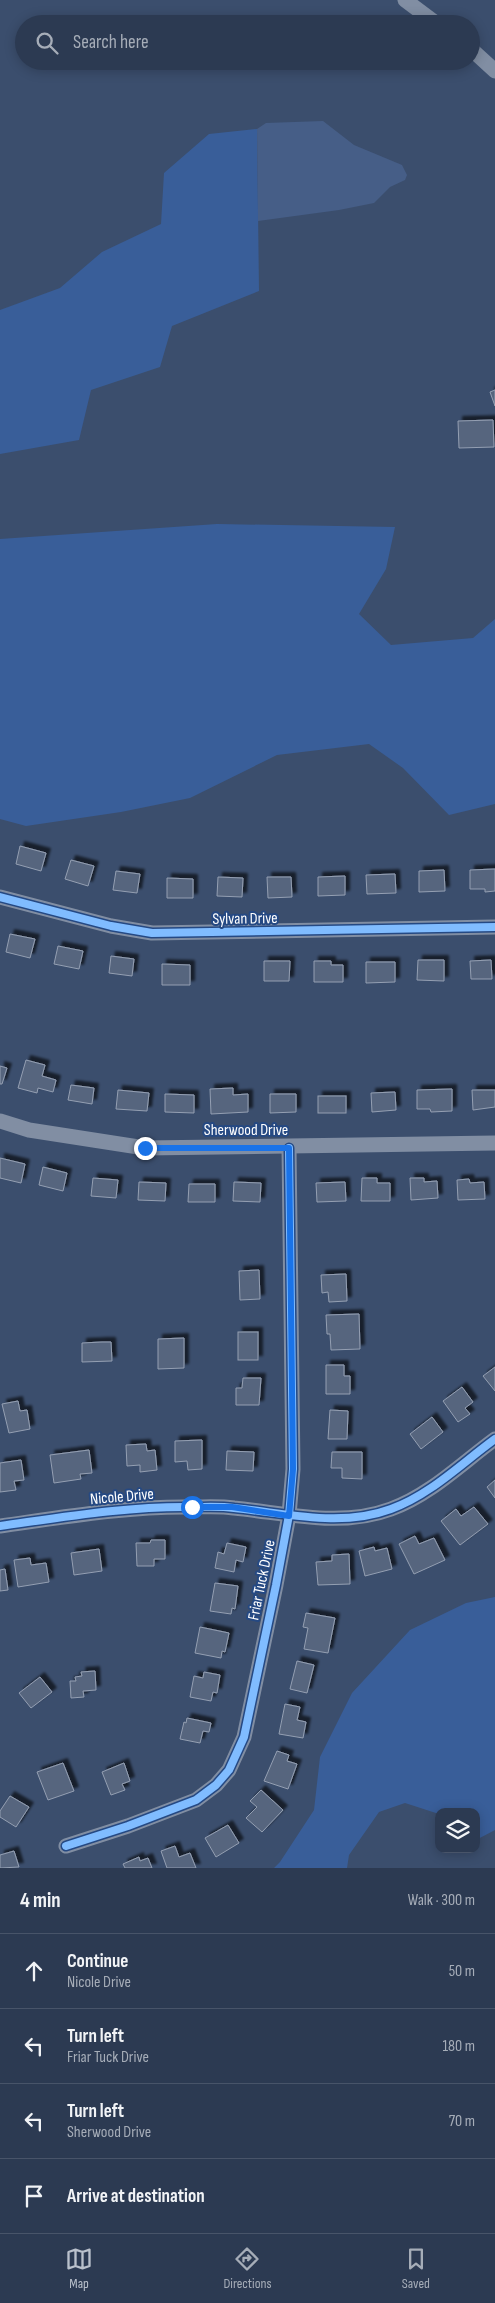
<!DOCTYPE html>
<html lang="en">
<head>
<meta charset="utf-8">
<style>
	:root { --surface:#2c3a52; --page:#38455c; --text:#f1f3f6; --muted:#a6adb8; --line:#485469; --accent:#bac1cc }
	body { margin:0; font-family:"Sofia Sans Condensed",sans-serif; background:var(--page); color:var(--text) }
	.controls { position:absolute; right:15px; bottom:15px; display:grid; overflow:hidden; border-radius:10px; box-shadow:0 2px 12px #0003 }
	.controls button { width:45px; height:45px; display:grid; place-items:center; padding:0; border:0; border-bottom:1px solid var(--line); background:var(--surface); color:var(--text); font:25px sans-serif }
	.stop { position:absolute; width:15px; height:15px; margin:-11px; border:4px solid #1a73e8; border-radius:50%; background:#fff }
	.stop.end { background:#1a73e8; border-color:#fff; box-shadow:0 1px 5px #0008 }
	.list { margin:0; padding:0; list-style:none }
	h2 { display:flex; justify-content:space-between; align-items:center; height:65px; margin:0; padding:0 20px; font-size:21px }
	h2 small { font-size:16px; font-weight:400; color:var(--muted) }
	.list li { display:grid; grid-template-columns:32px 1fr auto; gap:15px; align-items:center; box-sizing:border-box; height:75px; padding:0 20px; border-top:1px solid var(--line) }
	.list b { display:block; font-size:19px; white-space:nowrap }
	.list p { margin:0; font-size:16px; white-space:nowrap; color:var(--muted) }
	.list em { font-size:16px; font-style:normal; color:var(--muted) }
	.icon { flex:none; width:28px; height:28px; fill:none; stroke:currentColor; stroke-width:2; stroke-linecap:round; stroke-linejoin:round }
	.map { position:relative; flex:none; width:495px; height:1868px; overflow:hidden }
	.search { position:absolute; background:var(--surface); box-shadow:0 2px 12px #0003; left:15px; right:15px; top:15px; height:55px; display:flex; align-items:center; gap:12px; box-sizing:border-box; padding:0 18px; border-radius:28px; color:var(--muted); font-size:19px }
	.sheet { height:365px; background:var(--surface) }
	nav { display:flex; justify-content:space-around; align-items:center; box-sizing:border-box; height:70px; border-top:1px solid var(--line); background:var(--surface); font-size:14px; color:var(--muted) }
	nav a { display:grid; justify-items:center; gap:2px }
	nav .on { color:var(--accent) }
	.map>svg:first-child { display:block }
</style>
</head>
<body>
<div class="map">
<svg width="495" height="1868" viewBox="0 0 495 1868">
	<defs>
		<filter id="shadow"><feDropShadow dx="4.5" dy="-4.5" stdDeviation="1" flood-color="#0009"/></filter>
	</defs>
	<rect width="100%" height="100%" fill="#3b4e6d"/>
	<g fill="#395e99">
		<polygon points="257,129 259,291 172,326 160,367 91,390 79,440 0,454 0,310 60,288 102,252 161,224 164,173 209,134"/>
		<polygon points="217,524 395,527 386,569 359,614 391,645 473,638 495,619 495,804 449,815 403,768 369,744 277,755 190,798 121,812 26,826 0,819 0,539"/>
		<polygon points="495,1597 495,1830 476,1840 476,1812 439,1812 439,1814 405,1803 379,1812 349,1855 347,1868 274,1868 280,1862 314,1810 320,1757 352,1693 410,1630 466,1603"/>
	</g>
	<polygon fill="#465e87" points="323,121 354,145 402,165 407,175 405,180 390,187 374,203 339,210 258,221 257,129 266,123"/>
	<g fill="#56657e" stroke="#949fb2" filter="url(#shadow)">
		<polygon points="495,390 495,406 490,392"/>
		<polygon points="493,420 494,447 459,448 458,421"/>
		<polygon points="20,846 46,853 41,871 16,864"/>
		<polygon points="71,860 94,866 88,886 65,879"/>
		<polygon points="495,869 495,891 485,892 485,889 470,889 470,870"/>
		<polygon points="444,870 445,891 419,892 419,871"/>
		<polygon points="116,871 140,874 137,893 113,890"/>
		<polygon points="395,874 396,893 367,894 366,875"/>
		<polygon points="345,876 345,895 318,896 318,877"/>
		<polygon points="218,877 243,878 242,897 217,896"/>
		<polygon points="267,877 291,877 292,897 268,898"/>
		<polygon points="167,878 193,879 193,898 167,898"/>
		<polygon points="10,934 35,939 30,958 6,952"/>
		<polygon points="58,946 83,951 79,969 54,964"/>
		<polygon points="111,956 134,959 132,976 109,973"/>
		<polygon points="418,960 444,960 444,981 417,980"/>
		<polygon points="491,960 492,979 471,979 470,961"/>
		<polygon points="264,961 290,961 289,981 264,981"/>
		<polygon points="314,961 331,961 331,965 343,965 343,982 314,982"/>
		<polygon points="366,962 395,962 395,982 366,983"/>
		<polygon points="162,964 190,965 190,985 162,985"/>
		<polygon points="26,1060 45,1065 42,1076 56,1080 53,1092 38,1088 37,1093 18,1088"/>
		<polygon points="0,1066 7,1068 2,1084 0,1084"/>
		<polygon points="71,1085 94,1088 92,1104 68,1100"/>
		<polygon points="233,1088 233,1095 248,1094 248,1112 211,1114 210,1089"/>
		<polygon points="452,1089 452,1111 431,1112 430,1109 417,1109 417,1090"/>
		<polygon points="118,1090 149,1093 147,1111 116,1109"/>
		<polygon points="472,1090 495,1090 495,1107 473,1110"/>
		<polygon points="395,1092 396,1110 372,1112 371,1093"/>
		<polygon points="165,1094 194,1095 194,1113 165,1112"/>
		<polygon points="270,1094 296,1094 296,1112 270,1113"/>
		<rect x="318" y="1096" width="28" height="17"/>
		<polygon points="0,1158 25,1164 21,1183 0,1178"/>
		<polygon points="43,1167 67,1173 63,1191 39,1185"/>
		<polygon points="93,1178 118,1180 116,1198 91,1196"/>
		<polygon points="362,1178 377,1178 377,1183 390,1183 390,1201 361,1201"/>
		<polygon points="410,1178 424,1178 424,1182 437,1181 438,1198 411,1200"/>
		<polygon points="469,1179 470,1183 484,1182 485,1199 458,1200 457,1180"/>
		<polygon points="139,1182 166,1183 165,1201 138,1200"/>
		<polygon points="234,1182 261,1183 260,1202 233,1201"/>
		<polygon points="345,1182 346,1201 317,1202 316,1183"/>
		<polygon points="189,1184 215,1184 215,1202 188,1202"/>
		<polygon points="259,1270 260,1299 240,1300 239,1271"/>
		<polygon points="346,1274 347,1301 329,1302 328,1292 322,1293 321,1275"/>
		<polygon points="359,1314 360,1349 331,1350 330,1334 327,1334 326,1315"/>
		<rect x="238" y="1332" width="20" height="28"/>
		<polygon points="184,1338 184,1368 158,1369 158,1339"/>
		<polygon points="102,1342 111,1342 112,1361 82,1362 82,1343"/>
		<polygon points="326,1365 344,1365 344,1376 350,1376 350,1394 326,1394"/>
		<polygon points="495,1367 495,1391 483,1376"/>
		<polygon points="243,1378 261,1378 259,1405 236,1405 236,1388 242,1388"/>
		<polygon points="462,1387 473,1402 465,1408 470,1414 458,1422 443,1401"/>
		<polygon points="18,1401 20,1411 27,1410 30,1429 9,1433 2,1404"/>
		<polygon points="330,1410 348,1411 347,1439 328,1439"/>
		<polygon points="432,1417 443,1432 421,1449 410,1434"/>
		<polygon points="202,1440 202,1469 188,1470 187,1461 175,1462 175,1441"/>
		<polygon points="146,1444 147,1451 155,1450 157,1470 140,1472 140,1465 127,1466 126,1445"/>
		<polygon points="89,1450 92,1473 80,1474 81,1479 54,1483 50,1455"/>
		<polygon points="227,1451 254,1452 253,1471 226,1470"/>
		<polygon points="332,1452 362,1452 362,1479 342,1478 342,1468 331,1468"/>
		<polygon points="21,1460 24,1480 14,1481 16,1490 0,1492 0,1463"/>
		<polygon points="495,1480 495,1498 487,1487"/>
		<polygon points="474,1507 488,1524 460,1545 441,1521 456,1509 461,1516"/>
		<polygon points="415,1536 419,1544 434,1538 445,1560 414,1574 399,1544"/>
		<polygon points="151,1540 165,1540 165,1559 154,1559 154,1566 137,1566 136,1543 150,1543"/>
		<polygon points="227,1543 246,1547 243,1562 236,1560 234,1572 215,1568 218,1552 224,1554"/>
		<polygon points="374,1547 375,1551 387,1548 392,1569 365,1576 359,1551"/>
		<polygon points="99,1549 102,1571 74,1575 71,1553"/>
		<polygon points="349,1554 350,1584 318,1585 316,1562 332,1561 332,1555"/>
		<polygon points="30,1558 31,1565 46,1563 49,1582 18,1587 14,1560"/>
		<polygon points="5,1569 8,1590 0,1591 0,1570"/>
		<polygon points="215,1583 238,1586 235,1609 232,1608 231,1614 210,1611"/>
		<polygon points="306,1613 335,1618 328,1653 304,1649 308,1628 303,1627"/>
		<polygon points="200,1627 229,1633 225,1652 222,1651 221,1658 195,1653"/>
		<polygon points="297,1661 314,1665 307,1693 290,1689"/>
		<polygon points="95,1671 96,1690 83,1691 84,1697 71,1698 70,1681 76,1681 75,1677 82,1676 81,1672"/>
		<polygon points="204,1672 220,1675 217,1693 213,1692 211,1701 190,1697 194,1676 203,1678"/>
		<polygon points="40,1677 52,1692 31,1708 19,1693"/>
		<polygon points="285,1704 300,1707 297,1720 306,1722 303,1738 279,1734"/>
		<polygon points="187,1718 211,1723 209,1732 203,1731 200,1743 180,1739 184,1722 186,1723"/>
		<polygon points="277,1751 289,1755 287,1761 297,1764 288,1789 264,1781"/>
		<polygon points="63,1763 74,1791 48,1800 37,1772"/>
		<polygon points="124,1763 130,1781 122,1784 125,1790 111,1795 102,1772"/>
		<polygon points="261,1790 283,1810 262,1832 246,1818 257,1807 250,1801"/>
		<polygon points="10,1796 29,1807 16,1827 0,1817 0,1811"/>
		<polygon points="228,1825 239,1843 216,1857 205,1838"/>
		<polygon points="175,1846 179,1857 190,1853 196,1868 167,1868 161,1851"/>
		<polygon points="14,1851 19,1867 0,1868 0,1855"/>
		<polygon points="139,1857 140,1861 148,1858 152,1868 125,1868 123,1864"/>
	</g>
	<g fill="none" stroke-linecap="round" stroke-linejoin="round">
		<g stroke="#818ea3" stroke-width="15">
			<polyline points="405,0 437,24"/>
			<polyline points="471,49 495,71"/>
			<polyline points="0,897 111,926 152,933 495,927"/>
			<polyline points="0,1121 29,1130 145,1148 495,1143"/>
			<path d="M0 1526C64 1517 128 1506 192 1507 206 1507 220 1506 234 1508 286 1513 340 1528 391 1509 430 1495 462 1463 495 1439"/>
			<polyline points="66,1846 128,1826 196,1800 216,1785 229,1770 244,1737 276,1585 289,1515 293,1469 289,1148"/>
		</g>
		<g stroke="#254983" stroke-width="11">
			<g id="cycleway">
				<polyline points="0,897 111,926 152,933 495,927"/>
				<path d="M0 1526C64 1517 128 1506 192 1507 206 1507 220 1506 234 1508 286 1513 340 1528 391 1509 430 1495 462 1463 495 1439"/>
				<polyline points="66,1846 128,1826 196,1800 216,1785 229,1770 244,1737 276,1585 289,1515 293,1469 289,1148"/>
			</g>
		</g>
		<use href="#cycleway" stroke="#80bcff" stroke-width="8"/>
	</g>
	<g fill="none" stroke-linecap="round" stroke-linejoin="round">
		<polyline stroke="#1a73e8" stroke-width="6" points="145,1148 289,1148 293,1469 289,1516 232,1507 192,1507"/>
	</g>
	<g text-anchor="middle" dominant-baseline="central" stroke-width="4" stroke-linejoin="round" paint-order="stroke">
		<g font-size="16" fill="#fff" stroke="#254983">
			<text transform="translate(245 919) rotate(-1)">Sylvan Drive</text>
			<text x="246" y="1130">Sherwood Drive</text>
			<text transform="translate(122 1497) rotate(-5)">Nicole Drive</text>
			<text transform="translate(262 1580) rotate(-78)">Friar Tuck Drive</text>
		</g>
	</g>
</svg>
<div class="controls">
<button><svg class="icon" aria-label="layers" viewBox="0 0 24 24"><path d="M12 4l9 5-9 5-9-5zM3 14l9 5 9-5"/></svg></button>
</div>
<div class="stop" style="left:192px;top:1507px"></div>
<div class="stop end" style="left:145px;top:1148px"></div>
<div class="search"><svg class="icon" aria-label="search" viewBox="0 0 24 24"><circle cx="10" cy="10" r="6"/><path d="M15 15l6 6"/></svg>Search here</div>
</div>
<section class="sheet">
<h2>4 min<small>Walk · 300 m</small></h2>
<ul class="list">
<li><svg class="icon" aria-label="ahead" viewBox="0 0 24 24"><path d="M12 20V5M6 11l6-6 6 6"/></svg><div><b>Continue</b><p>Nicole Drive</p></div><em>50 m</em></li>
<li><svg class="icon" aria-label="left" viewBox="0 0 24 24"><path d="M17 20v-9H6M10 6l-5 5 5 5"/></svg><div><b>Turn left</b><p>Friar Tuck Drive</p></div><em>180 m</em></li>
<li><svg class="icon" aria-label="left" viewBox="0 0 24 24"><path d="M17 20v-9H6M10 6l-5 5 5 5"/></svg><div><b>Turn left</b><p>Sherwood Drive</p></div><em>70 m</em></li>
<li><svg class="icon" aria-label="arrive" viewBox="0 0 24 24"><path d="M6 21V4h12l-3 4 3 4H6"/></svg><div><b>Arrive at destination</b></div></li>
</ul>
</section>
<nav>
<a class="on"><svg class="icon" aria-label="map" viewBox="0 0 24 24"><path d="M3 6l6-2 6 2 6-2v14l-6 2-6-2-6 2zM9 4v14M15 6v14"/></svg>Map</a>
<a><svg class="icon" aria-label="directions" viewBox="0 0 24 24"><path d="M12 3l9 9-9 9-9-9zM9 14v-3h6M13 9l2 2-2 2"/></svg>Directions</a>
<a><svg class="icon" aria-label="saved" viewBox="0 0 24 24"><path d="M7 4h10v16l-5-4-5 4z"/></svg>Saved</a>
</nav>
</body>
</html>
